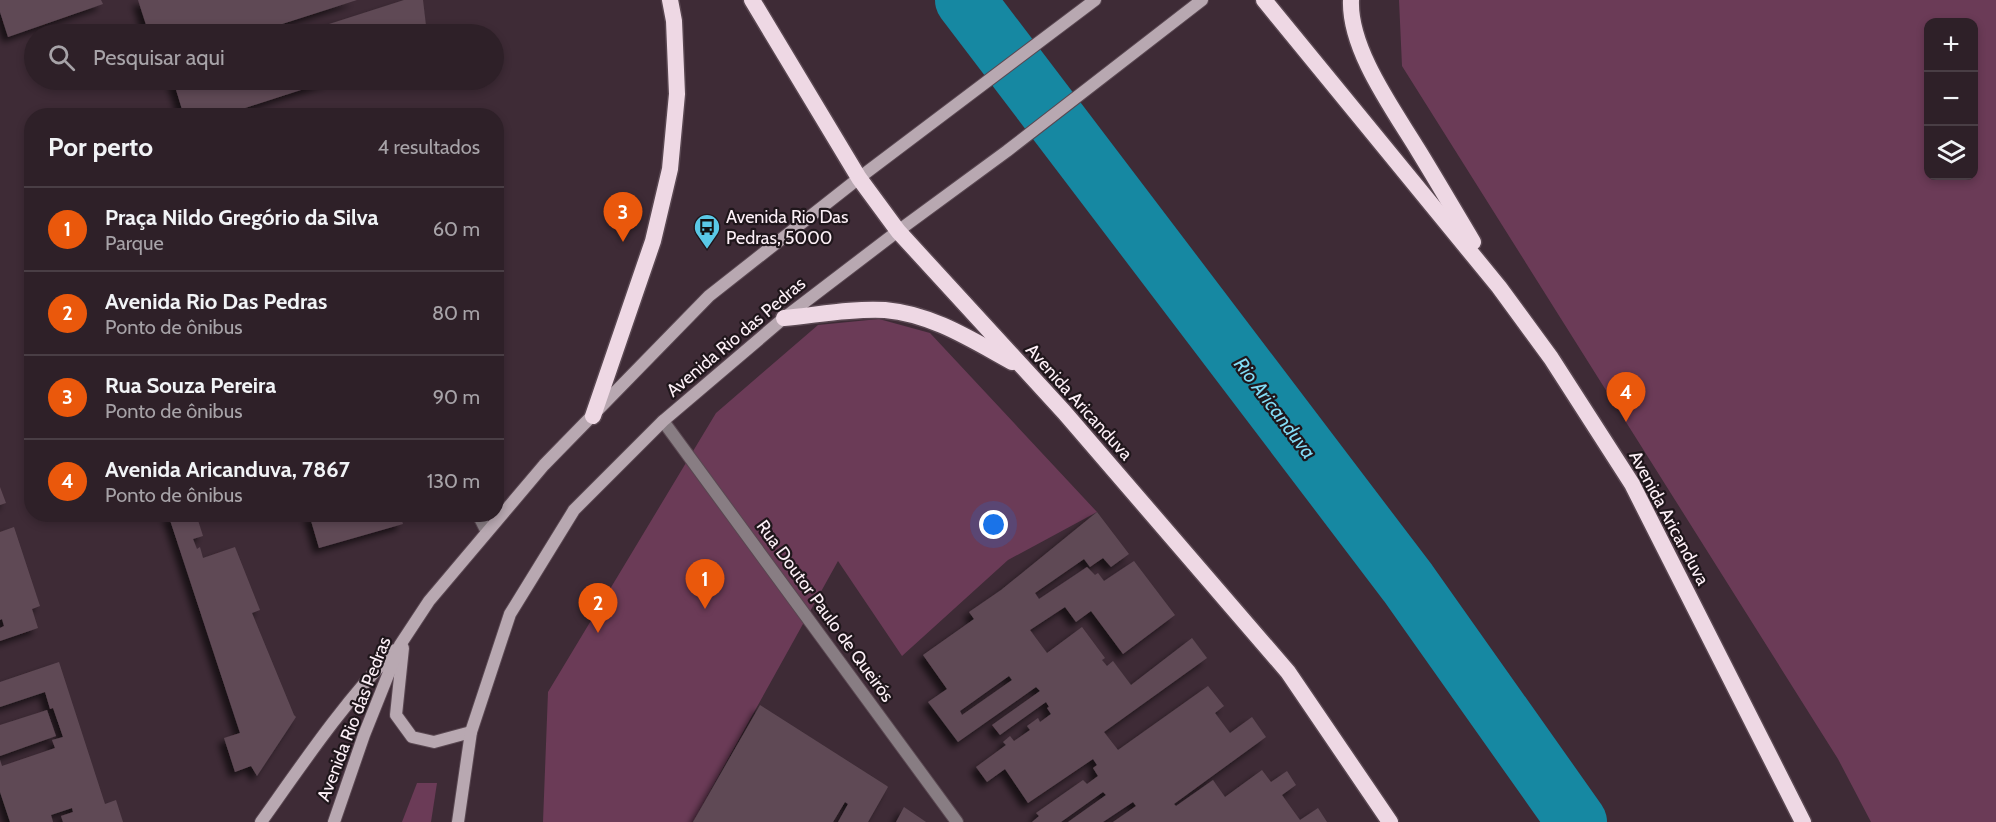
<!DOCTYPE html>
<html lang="pt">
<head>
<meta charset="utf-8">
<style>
	:root { --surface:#2e2028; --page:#3a2d34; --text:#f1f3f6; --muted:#a7a3a8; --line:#493e45; --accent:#ea580c }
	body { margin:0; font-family:Cabin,sans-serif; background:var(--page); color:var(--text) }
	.controls { position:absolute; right:18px; top:18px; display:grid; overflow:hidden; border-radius:12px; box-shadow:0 3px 9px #0003 }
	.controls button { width:54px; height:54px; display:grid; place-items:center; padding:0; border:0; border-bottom:2px solid var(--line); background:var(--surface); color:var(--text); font:30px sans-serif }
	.you { position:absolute; left:994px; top:525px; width:21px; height:21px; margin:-15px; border:4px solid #fff; border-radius:50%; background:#1a73e8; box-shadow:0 0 0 9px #1a73e833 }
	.badge { display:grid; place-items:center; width:39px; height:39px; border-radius:50%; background:var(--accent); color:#fff; font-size:20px; font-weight:700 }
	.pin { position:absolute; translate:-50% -50px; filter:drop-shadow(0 2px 3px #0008) }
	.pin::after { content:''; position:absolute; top:32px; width:21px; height:18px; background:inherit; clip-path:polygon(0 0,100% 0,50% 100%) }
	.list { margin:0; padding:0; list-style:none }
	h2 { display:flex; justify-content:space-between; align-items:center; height:78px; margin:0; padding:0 24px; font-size:26px }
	h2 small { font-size:20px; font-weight:400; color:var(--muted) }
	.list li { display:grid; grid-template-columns:39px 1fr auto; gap:18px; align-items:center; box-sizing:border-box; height:84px; padding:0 24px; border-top:2px solid var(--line) }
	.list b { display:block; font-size:22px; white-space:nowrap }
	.list p { margin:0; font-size:20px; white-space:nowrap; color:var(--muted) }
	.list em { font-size:20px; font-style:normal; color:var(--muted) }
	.icon { flex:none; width:33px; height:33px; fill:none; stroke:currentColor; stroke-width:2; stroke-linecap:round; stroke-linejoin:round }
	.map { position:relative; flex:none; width:1996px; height:822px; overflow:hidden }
	.search { position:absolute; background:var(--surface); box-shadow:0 3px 9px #0003; left:24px; top:24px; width:480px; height:66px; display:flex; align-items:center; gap:15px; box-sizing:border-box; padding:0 21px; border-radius:33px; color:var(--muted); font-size:22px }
	.panel { position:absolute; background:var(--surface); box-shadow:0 3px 9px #0003; left:24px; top:108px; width:480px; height:414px; border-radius:24px }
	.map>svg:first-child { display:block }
</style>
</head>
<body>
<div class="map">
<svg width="1996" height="822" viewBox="0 0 1996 822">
	<defs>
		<filter id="shadow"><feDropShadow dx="-5.5" dy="5.5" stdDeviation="3" flood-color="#0009"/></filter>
	</defs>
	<rect width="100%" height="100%" fill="#3e2b36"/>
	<g fill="#6b3b57" fill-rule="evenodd">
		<path d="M1399 0H1996V822H1871L1838 759 1402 66ZM1928 22H1974V176H1928Z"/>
		<polygon points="879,319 930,333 1097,512 1008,560 902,656 838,561 693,822 543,822 548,692 716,413 818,325"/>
		<polygon points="417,783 437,783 431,822 402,822"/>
	</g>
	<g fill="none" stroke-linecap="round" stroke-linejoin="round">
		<polyline stroke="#1688a2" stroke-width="60" points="965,0 1408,583 1577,822"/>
	</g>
	<g fill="#5f4a55" fill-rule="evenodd" filter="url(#shadow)">
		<polygon points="0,0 101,0 103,4 8,37 0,12"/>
		<polygon points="138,0 357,0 251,34 149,34"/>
		<polygon points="404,0 423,0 427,34 298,34"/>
		<polygon points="173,80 332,80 239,110 241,116 184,116"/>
		<polygon points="0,487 6,503 0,505"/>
		<path d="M1097 512 1129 554 1111 567 1103 558 1090 567 1084 559 1035 593 1039 599 1087 567 1095 575 1098 573 1104 581 1134 561 1175 615 1123 654 1091 611 1076 622 1065 607 1030 630 1047 653 1082 627 1105 658 1102 660 1107 666 1113 661 1131 685 1192 638 1207 658 1104 732 1118 750 1208 686 1224 706 1215 713 1230 733 1252 717 1266 737 1174 804 1176 806 1213 780 1225 797 1262 770 1271 782 1287 771 1296 785 1282 795 1300 820 1318 808 1327 822H1113L1136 806 1133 802 1103 822H1068L1106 795 1103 792 1061 822H1032L1039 816 1036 813 1083 780 1087 784 1098 776 1093 768 1097 765 1093 759 1028 803 1005 769 987 782 976 767 1006 745 1003 742 1010 736 1014 741 1030 730 1027 726 1038 718 1040 722 1051 714 1047 708 1049 707 1046 702 1000 735 992 725 1040 691 1036 687 958 742 928 702 947 689 923 655 974 619 969 612 1001 590ZM1009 676 1012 680 962 715 960 711Z"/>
		<polygon points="168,514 196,514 203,536 193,539 197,549 200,547 203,558 235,547 260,610 252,613 294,715 296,717 257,776 251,766 235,772 224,738 240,733"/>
		<polygon points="309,514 400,514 403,524 319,548"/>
		<polygon points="14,527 40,606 32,609 38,628 0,641 0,628 4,626 2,619 0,620 0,532"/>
		<polygon points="59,662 105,804 116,800 123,822 63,822 61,816 73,812 72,808 51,815 53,822 10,822 0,792 0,760 2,766 55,748 52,740 63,737 53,708 50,709 45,692 0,707 0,682"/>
		<polygon points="760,705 887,786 888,787 868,822 838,822 848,804 845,802 833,822 693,822"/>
		<polygon points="47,710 56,736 0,756 0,725"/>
		<polygon points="904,807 926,822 896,822"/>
	</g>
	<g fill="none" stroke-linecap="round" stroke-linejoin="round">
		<g stroke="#594751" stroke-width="14">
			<polyline id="service" points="478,514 487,532"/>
		</g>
		<g stroke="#594751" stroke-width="14">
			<polyline id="minor" points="663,421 957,822"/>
		</g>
		<g stroke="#594751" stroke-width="14">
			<g id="secondary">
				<polyline points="403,648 396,715 412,737 434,742 471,732"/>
				<path d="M261 822C303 763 344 702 395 650"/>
				<polyline points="334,822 364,735 400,645 429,601 544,465 709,296 859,178 1095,0"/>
				<polyline points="458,822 471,732 510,614 574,510 663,421 784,318 898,231 1007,151 1202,0"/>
			</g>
		</g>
		<g stroke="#594751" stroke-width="19">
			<g id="trunk">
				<polyline points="752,0 859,178 898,231 1064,412 1288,672 1390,822"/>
				<polyline points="1264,0 1499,287 1551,358 1632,484 1803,822"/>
				<path d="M1351 0C1349 49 1393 109 1418 150 1437 181 1455 212 1473 242"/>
				<path d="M784 318C817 315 852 308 885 310 932 314 972 340 1012 362"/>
				<polyline points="593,416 653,241 670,169 677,94 674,21 670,0"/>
			</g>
		</g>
		<use href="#service" stroke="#887d83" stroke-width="12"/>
		<use href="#minor" stroke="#887d83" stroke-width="12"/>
		<use href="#secondary" stroke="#b8a8b1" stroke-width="12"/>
		<use href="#trunk" stroke="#eed8e4" stroke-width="16"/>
	</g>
	<defs>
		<g id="bus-pin" transform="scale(1.35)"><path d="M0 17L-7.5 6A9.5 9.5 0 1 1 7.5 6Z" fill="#5ac8e6" stroke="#1f161b"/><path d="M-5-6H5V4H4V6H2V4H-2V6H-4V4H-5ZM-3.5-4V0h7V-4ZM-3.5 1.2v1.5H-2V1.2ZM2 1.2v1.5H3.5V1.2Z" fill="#111"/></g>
	</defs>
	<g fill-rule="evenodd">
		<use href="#bus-pin" x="707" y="227"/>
	</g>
	<g text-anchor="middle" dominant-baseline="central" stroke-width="4.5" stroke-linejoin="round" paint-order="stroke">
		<g font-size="18" fill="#fdf0f7" stroke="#1f161b" text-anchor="start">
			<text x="726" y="217">Avenida Rio Das<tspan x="726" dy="21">Pedras, 5000</tspan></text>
		</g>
		<g font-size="18" fill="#fdf0f7" stroke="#1f161b">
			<text transform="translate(736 337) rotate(-40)">Avenida Rio das Pedras</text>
			<text transform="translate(1079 402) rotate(48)">Avenida Aricanduva</text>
			<text transform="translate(1669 518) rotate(62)">Avenida Aricanduva</text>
			<text transform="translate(825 611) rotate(54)">Rua Doutor Paulo de Queirós</text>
			<text transform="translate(354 719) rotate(-69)">Avenida Rio das Pedras</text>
		</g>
		<g font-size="20" font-style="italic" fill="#83ddf6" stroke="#1f161b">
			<text transform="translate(1275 408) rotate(53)">Rio Aricanduva</text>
		</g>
	</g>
</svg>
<div class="controls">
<button>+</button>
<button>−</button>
<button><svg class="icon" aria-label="layers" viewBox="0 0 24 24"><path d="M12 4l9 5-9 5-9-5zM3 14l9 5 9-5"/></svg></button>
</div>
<div class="you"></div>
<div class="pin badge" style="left:705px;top:609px">1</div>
<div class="pin badge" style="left:598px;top:633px">2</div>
<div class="pin badge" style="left:623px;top:242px">3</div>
<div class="pin badge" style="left:1626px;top:422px">4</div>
<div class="search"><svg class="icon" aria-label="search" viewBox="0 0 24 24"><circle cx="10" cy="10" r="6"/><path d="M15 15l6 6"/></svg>Pesquisar aqui</div>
<section class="panel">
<h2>Por perto<small>4 resultados</small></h2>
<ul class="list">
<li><span class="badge">1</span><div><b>Praça Nildo Gregório da Silva</b><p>Parque</p></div><em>60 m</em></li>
<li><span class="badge">2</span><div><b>Avenida Rio Das Pedras</b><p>Ponto de ônibus</p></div><em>80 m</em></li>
<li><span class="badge">3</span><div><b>Rua Souza Pereira</b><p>Ponto de ônibus</p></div><em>90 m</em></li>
<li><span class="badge">4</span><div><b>Avenida Aricanduva, 7867</b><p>Ponto de ônibus</p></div><em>130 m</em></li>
</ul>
</section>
</div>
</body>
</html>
